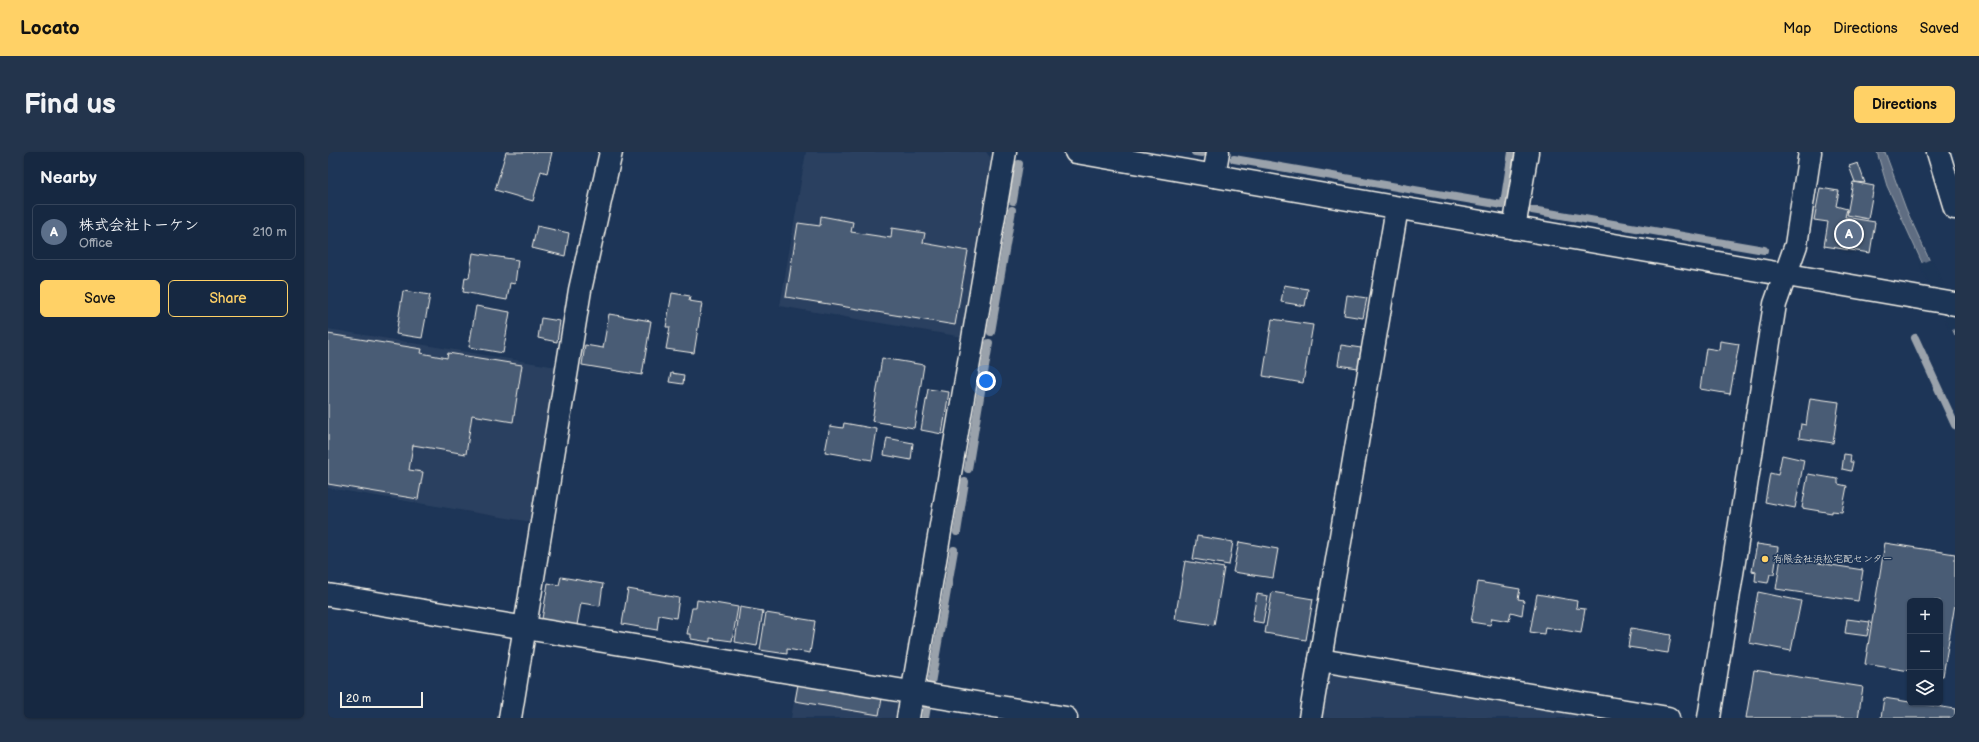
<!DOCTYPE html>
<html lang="en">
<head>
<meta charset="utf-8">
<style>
	:root { --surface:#162841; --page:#23344c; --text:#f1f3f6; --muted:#9ea6b1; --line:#35445a; --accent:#ffd166 }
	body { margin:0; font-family:"Balsamiq Sans","Klee One",sans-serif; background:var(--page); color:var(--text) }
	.controls { position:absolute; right:12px; bottom:12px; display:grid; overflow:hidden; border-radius:6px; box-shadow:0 1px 3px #0004 }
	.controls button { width:36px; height:36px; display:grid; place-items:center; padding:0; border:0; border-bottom:1px solid var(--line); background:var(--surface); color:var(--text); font:20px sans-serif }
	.scale { position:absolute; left:12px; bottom:10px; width:83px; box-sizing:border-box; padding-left:4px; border:2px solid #f4f1e8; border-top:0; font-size:11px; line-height:14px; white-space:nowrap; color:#f4f1e8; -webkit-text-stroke:3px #1d3557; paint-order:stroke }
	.you { position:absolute; left:658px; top:229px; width:14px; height:14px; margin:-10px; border:3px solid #fff; border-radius:50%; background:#1a73e8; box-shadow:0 0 0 6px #1a73e833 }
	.badge { display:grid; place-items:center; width:26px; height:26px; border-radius:50%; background:var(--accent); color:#fff; font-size:13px; font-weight:700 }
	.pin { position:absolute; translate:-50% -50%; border:2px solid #fff; box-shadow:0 1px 4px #0006 }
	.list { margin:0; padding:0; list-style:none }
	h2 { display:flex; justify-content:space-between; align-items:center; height:52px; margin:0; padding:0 16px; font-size:17px }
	h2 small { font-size:13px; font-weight:400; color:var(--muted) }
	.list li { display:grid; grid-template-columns:26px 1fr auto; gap:12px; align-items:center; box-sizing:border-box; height:56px; margin:0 8px 8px; padding:0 8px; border:1px solid var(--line); border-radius:6px }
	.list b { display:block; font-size:15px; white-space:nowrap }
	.list p { margin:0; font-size:13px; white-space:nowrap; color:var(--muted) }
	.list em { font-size:13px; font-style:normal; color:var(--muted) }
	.actions { display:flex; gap:8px; padding:12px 16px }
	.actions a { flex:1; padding:9px 0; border:1px solid var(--accent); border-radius:6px; text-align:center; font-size:14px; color:var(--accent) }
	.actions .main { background:var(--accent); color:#111 }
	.icon { flex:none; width:22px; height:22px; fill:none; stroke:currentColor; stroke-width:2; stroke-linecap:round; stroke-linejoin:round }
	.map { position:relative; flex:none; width:1627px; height:566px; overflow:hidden; border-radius:6px }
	header { display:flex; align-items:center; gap:24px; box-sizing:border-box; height:56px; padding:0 20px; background:var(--accent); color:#111 }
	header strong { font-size:19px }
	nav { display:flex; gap:22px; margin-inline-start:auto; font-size:14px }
	.intro { display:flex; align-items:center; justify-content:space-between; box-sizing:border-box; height:96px; padding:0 24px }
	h1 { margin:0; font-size:28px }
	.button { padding:10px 18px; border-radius:6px; background:var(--accent); color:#111; font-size:14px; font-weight:700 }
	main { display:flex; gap:24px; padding:0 24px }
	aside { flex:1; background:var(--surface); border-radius:6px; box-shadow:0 1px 3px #0004 }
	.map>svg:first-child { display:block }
</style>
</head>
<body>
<header>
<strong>Locato</strong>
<nav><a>Map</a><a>Directions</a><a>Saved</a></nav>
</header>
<div class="intro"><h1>Find us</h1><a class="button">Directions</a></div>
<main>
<aside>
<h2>Nearby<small></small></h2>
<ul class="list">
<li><span class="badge" style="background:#5c6f8a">A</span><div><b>株式会社トーケン</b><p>Office</p></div><em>210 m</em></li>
</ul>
<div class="actions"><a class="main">Save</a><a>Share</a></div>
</aside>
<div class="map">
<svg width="1627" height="566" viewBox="0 0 1627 566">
	<rect width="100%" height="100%" fill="#1d3557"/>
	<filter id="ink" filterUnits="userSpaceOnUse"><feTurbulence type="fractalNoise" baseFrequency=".025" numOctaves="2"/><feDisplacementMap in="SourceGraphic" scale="8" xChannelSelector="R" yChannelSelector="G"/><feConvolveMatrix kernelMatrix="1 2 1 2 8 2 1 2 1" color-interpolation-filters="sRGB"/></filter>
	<g filter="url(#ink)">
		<g fill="#2a4060">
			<polygon points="478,0 658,0 665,9 635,185 452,154"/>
			<polygon points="0,177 229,215 204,370 0,336"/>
			<polygon points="1007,519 1290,566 993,566 1000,524"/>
			<polygon points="470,527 573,545 570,566 463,566"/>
		</g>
		<polygon fill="#5e6d82" stroke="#9aa2ab" points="1549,0 1557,0 1578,57 1627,164 1627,183 1571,60 1559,34"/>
		<polygon fill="#1d3557" points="1603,107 1627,159 1627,177 1622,178 1592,112"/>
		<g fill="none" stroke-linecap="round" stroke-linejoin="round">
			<g stroke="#9aa2ab" stroke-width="8">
				<polyline points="867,0 874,1"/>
				<polyline points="906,7 1174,53"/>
				<polyline points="685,49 691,12"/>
				<polyline points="1176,51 1184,0"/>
				<polyline points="1204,58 1436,98"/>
				<polyline points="663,180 684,58"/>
				<polyline points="1587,186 1627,273"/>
				<polyline points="640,317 661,191"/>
				<polyline points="629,380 637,330"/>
				<polyline points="602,537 626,398"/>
				<polyline points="597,566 600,549"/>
			</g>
		</g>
		<g fill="#485b74" stroke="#f4f1e8">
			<polygon points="178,0 224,0 219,21 213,19 205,49 167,38"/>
			<polygon points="1530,11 1537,31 1527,30 1521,14"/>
			<polygon points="1525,30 1546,34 1540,67 1519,63"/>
			<polygon points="1492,36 1511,39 1508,54 1519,57 1517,65 1547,70 1542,101 1496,94 1500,70 1486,68"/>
			<polygon points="493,64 525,70 523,80 563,86 564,76 597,81 595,91 640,99 627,173 458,145 470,71 492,74"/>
			<polygon points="209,74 241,81 237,104 204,96"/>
			<polygon points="145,101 190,108 187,132 182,131 179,148 135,140 137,125 141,126"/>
			<polygon points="956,133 980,137 977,154 953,150"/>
			<polygon points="75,139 102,143 94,186 68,182"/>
			<polygon points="344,141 362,144 361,149 374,151 366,201 338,197 342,175 338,175"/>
			<polygon points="1019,143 1039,146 1035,166 1016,163"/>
			<polygon points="148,154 182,160 175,201 141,195"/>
			<polygon points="281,162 323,169 314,223 254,213 257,193 275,196"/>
			<polygon points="213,166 232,169 229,190 210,186"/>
			<polygon points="944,167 985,173 975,231 935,224"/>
			<polygon points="0,182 94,197 93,201 119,206 120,201 194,213 185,270 144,263 138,302 85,293 81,318 95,320 90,347 0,332"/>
			<polygon points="1392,189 1411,192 1402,242 1372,237 1378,196 1391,198"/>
			<polygon points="1013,193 1033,196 1030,216 1010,213"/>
			<polygon points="554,206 596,213 586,276 544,269"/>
			<polygon points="343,221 356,223 355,232 341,230"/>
			<polygon points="600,237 621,240 614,282 593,278"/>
			<polygon points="1482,246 1511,250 1505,291 1471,286 1473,272 1478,273"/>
			<polygon points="516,271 549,277 544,308 497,300 502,274 515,276"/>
			<polygon points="559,286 585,291 583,308 556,303"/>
			<polygon points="1516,302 1523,303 1522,310 1525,310 1523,319 1514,317"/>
			<polygon points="1454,303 1476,308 1467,356 1437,350 1442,321 1450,323"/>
			<polygon points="1480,322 1510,327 1510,332 1519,334 1514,360 1504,359 1504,361 1474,356"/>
			<polygon points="869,384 905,390 901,413 865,407"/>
			<polygon points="911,390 950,397 945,426 905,420"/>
			<polygon points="1557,391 1627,402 1627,452 1615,524 1612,524 1612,449 1582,449 1582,519 1537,512"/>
			<polygon points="1429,392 1450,395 1446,422 1442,422 1440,431 1427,429 1428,420 1424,419"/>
			<polygon points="1453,405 1535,418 1530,449 1448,437"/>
			<polygon points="857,409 896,416 886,473 847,467"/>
			<polygon points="233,425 275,432 272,454 253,451 249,473 214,467 220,431 231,433"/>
			<polygon points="1150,430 1192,437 1190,447 1196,448 1194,463 1183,460 1181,469 1164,466 1162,473 1143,470"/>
			<polygon points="300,437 351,446 348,466 331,463 329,478 294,472"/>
			<polygon points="944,440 985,447 978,488 937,481"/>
			<polygon points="1430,440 1473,449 1463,499 1421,491"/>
			<polygon points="929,442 940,444 935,471 924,469"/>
			<polygon points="1209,442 1249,449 1248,456 1257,457 1253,481 1217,475 1216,482 1202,480"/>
			<polygon points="369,448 410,455 404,489 382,486 382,490 363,487 363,482 359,482 364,456 368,456"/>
			<polygon points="412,455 435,459 429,494 407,490"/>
			<polygon points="438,461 487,469 482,501 459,497 459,502 432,498"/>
			<polygon points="1519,467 1542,470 1539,484 1517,481"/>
			<polygon points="1303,476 1343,483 1340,501 1300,495"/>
			<polygon points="1426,518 1535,535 1530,566 1418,566"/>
			<polygon points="471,527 555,541 551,563 467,549"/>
			<polygon points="1556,546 1627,557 1627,566 1553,566"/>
		</g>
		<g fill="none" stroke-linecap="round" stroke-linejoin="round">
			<g stroke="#f4f1e8" stroke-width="25">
				<g id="minor">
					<polyline points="748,0 1627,152"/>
					<polyline points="1610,0 1627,56"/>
					<polyline points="886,24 890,0"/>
					<polyline points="1186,76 1199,0"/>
					<polyline points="0,443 738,566"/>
					<polyline points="992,508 1340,566"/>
					<polyline points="182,566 252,138 283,0"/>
					<polyline points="580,566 677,0"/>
					<polyline points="982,566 1069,56"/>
					<polyline points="1381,566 1447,152 1468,93 1482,0"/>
				</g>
			</g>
			<use href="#minor" stroke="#1d3557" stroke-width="22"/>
		</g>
	</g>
	<circle fill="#ffd166" stroke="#1d3557" stroke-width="1.5" cx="1437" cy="407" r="4"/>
	<g text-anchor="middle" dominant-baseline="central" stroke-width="3" stroke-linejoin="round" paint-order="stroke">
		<g font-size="10" fill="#f4f1e8" stroke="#1d3557" text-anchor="start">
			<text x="1445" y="407">有限会社浜松宅配センター</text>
		</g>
	</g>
</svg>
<div class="controls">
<button>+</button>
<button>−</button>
<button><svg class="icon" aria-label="layers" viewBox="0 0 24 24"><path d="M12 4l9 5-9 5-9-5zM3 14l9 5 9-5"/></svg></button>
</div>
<div class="scale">20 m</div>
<div class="you"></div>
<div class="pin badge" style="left:1521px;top:82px;background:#5c6f8a">A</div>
</div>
</main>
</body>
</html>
